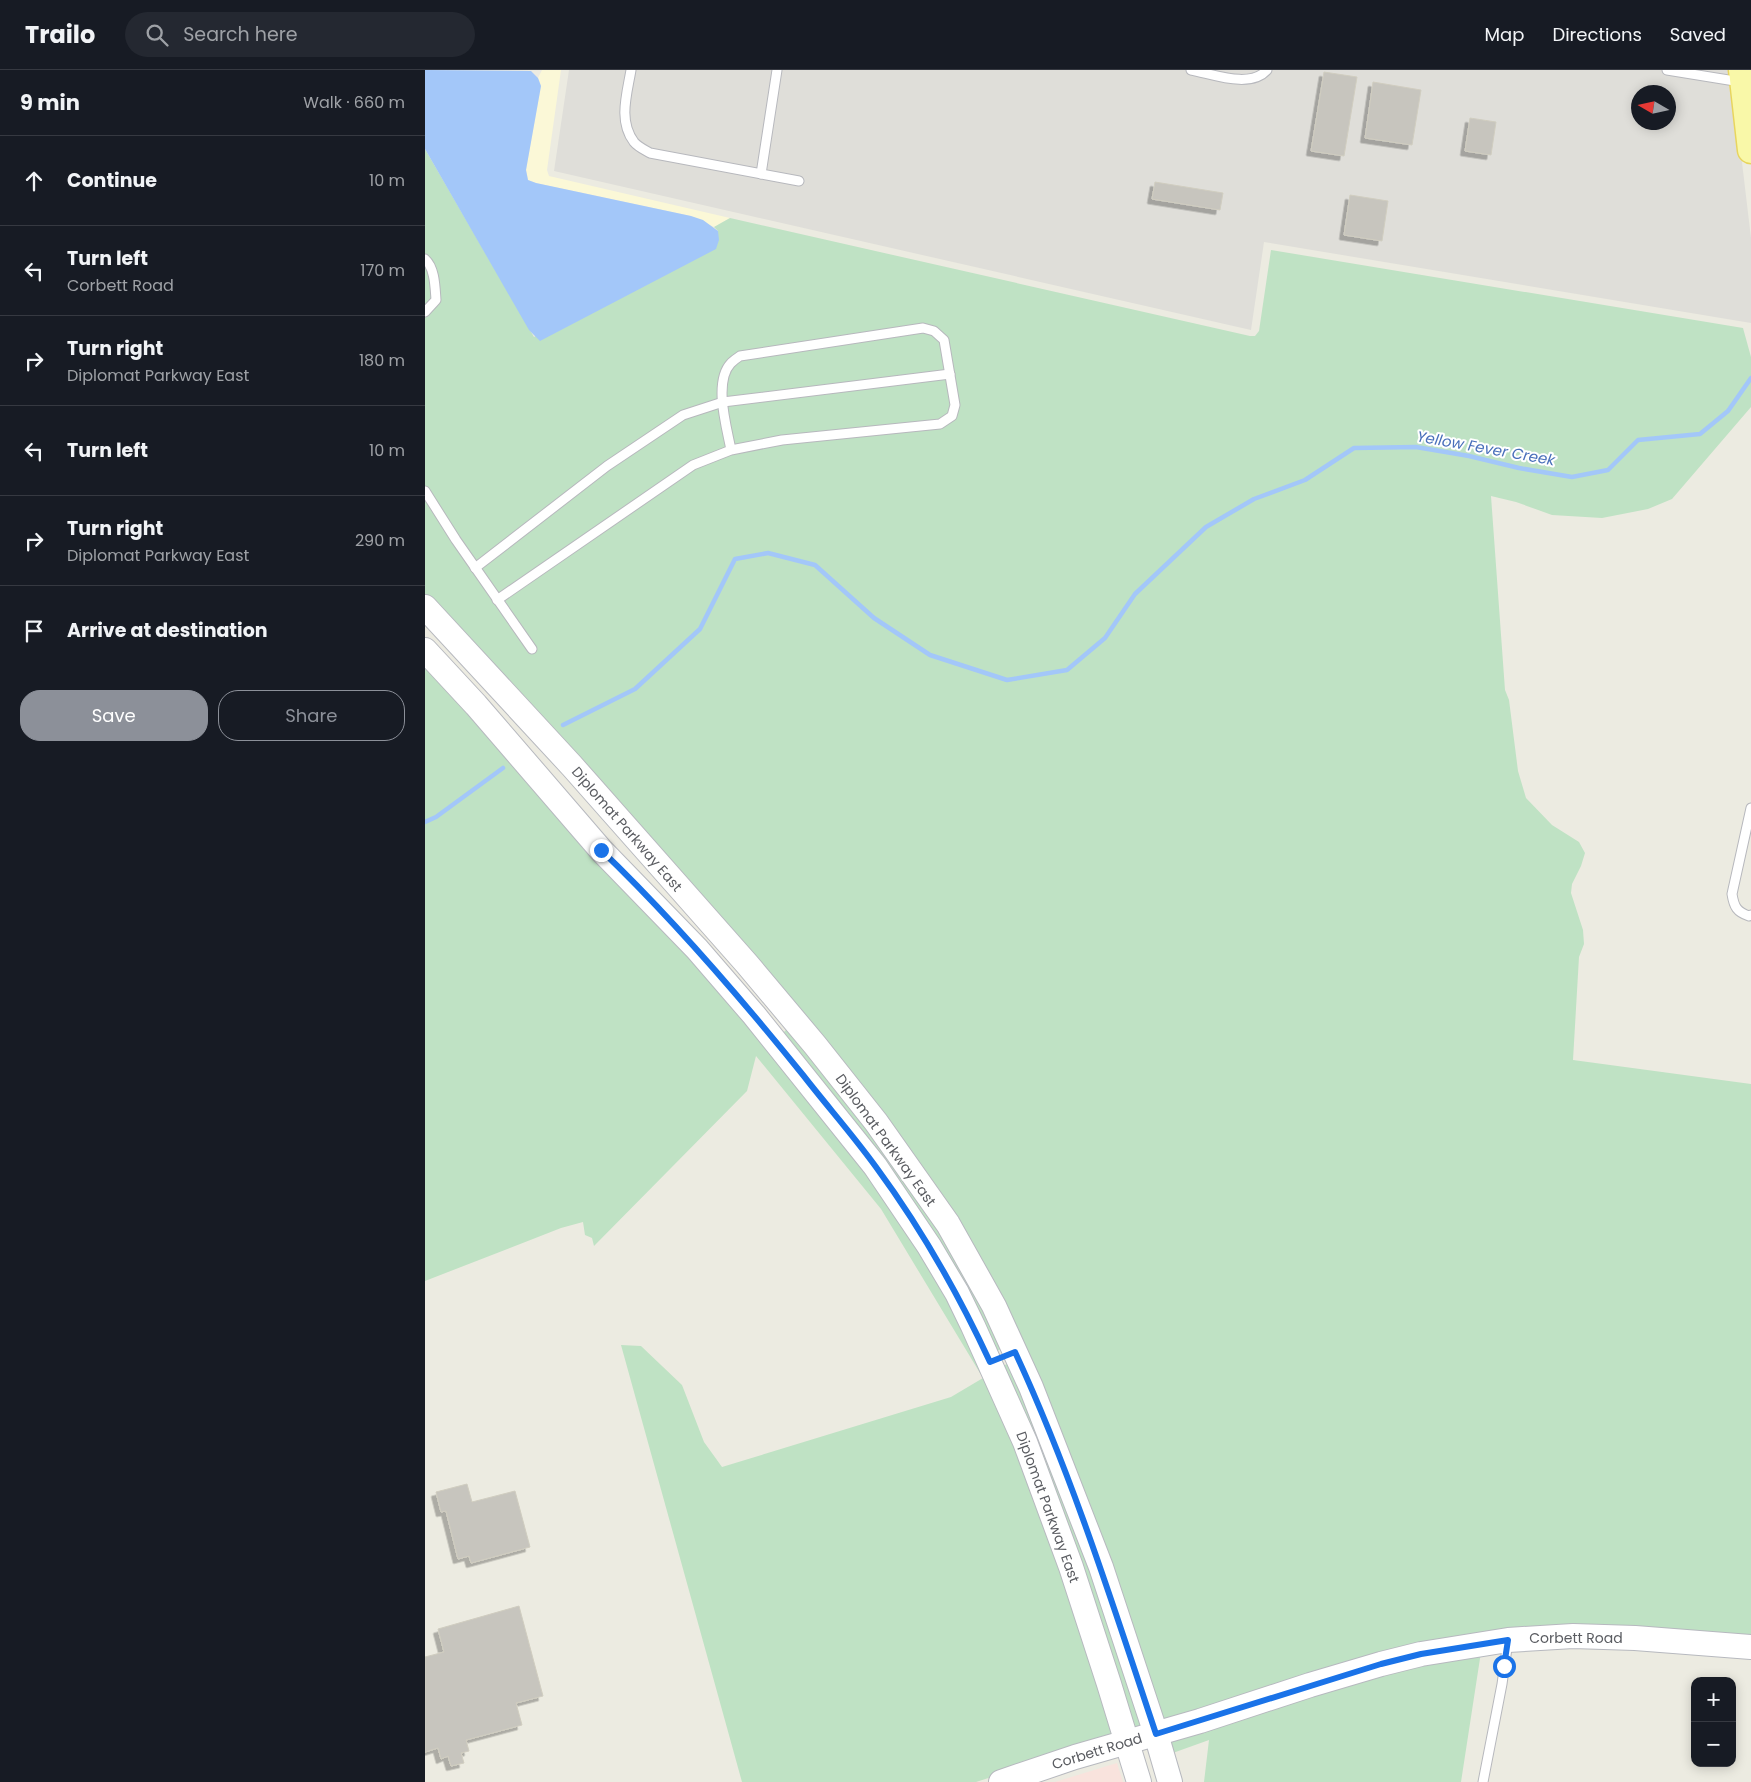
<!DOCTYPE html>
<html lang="en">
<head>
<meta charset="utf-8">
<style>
	:root { --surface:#171b24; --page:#242831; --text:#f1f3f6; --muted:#9ea1a6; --line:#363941; --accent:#8c9099 }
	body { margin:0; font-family:Poppins,sans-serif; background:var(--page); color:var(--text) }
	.controls { position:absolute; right:15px; bottom:15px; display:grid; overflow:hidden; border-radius:10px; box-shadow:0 2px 12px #0003 }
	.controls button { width:45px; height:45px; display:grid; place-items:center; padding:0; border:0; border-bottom:1px solid var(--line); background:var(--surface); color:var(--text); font:25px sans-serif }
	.compass { position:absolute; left:1206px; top:15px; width:45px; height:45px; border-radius:50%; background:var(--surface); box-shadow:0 2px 12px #0003; rotate:279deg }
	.stop { position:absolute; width:15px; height:15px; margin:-11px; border:4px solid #1a73e8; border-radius:50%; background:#fff }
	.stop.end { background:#1a73e8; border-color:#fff; box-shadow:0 1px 5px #0008 }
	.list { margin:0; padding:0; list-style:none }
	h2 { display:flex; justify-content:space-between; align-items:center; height:65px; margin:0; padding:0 20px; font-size:21px }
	h2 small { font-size:16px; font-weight:400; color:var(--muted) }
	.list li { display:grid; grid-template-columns:32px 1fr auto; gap:15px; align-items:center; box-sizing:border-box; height:90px; padding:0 20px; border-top:1px solid var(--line) }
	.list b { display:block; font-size:19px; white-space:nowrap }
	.list p { margin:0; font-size:16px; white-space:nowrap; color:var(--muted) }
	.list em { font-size:16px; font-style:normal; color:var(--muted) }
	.actions { display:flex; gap:10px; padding:15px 20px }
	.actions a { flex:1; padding:11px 0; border:1px solid var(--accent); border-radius:20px; text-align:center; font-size:18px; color:var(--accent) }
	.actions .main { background:var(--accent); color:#fff }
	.icon { flex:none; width:28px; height:28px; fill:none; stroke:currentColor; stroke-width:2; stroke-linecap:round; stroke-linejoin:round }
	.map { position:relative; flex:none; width:1326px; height:1712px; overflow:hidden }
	header { display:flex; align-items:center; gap:30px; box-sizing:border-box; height:70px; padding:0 25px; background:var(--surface); border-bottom:1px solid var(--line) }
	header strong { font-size:24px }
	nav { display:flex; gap:28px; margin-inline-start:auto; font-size:18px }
	.search { width:350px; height:45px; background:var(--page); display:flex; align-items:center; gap:12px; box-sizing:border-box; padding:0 18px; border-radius:28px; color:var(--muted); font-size:19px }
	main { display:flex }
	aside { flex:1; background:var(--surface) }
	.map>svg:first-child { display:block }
</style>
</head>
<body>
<header>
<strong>Trailo</strong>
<div class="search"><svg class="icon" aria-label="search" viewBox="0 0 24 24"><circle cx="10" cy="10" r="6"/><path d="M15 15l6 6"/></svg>Search here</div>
<nav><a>Map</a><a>Directions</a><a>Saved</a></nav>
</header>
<main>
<aside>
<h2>9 min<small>Walk · 660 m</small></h2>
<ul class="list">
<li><svg class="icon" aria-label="ahead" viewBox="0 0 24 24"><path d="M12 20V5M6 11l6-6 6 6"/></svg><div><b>Continue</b></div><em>10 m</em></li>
<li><svg class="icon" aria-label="left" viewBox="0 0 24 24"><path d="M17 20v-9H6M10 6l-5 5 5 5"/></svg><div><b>Turn left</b><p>Corbett Road</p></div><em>170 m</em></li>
<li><svg class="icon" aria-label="right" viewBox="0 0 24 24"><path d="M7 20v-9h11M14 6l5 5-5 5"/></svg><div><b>Turn right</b><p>Diplomat Parkway East</p></div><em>180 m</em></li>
<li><svg class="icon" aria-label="left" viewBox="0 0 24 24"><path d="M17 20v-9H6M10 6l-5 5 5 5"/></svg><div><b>Turn left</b></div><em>10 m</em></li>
<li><svg class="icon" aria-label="right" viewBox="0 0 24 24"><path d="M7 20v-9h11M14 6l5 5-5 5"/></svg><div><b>Turn right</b><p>Diplomat Parkway East</p></div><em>290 m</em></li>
<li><svg class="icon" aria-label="arrive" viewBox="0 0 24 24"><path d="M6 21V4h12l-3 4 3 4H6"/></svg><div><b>Arrive at destination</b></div></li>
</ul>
<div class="actions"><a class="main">Save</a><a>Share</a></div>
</aside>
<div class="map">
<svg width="1326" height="1712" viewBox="0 0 1326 1712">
	<defs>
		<filter id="shadow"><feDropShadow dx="-4.5" dy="4.5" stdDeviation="0" flood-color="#0004"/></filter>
	</defs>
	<rect width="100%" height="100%" fill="#ecebe1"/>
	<polygon fill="#fbf8d7" points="117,0 136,0 122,100 124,106 305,148 289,157 266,146 111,113 103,110 101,100 116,16 113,8"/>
	<path fill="#dfded9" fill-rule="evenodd" d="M144 0H1308L1311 42 1326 168V253L839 172 826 260 129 101ZM1214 22H1244V52H1214Z"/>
	<polygon fill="#f9e3dd" points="692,1693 698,1712 630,1712"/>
	<g fill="#bfe2c4">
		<polygon points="0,79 109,267 293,161 289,157 305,148 825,266 830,266 834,261 846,180 1318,258 1326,287 1326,337 1247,429 1223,439 1177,448 1127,445 1091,432 1066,426 1080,620 1084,630 1093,701 1101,728 1127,755 1154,772 1160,783 1156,796 1147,814 1146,823 1158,860 1159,874 1154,887 1148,990 1326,1014 1326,1568 1148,1558 736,1654 556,1195 143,680 0,525"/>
		<polygon points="0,592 265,884 443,1100 524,1226 576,1335 638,1499 691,1667 551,1712 317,1712 196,1275 216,1276 257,1315 279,1372 297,1397 526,1327 558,1308 456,1139 331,986 322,1021 169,1176 167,1168 160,1165 158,1152 136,1158 0,1211"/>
		<polygon points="364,957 383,979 515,1158 579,1278 569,1282 356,965"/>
		<polygon points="586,1292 624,1385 720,1658 707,1662 576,1297"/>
		<polygon points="1056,1582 1036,1712 779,1712 784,1670 745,1684 741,1669 959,1601"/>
	</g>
	<polygon fill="#a3c7f9" points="0,0 106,1 113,8 116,16 101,100 103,110 111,113 266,146 278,150 293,161 294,170 291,179 115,271 104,260 0,79"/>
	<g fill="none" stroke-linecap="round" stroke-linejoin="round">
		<g stroke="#a3c7f9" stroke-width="4.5">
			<polyline points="138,655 210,619 275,559 310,489 343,483 390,495 449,548 505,585 582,610 642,600 680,568 710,524 781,457 829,429 880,410 929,378 991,377 1044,386 1094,398 1147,407 1183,400 1213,370 1275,364 1303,341 1326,308"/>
			<polyline points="0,752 11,747 78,698"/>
		</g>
	</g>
	<g fill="#c7c5be" stroke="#d0cdc0" filter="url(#shadow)">
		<polygon points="899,2 932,7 919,86 886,81"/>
		<polygon points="948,12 996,20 987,75 940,68"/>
		<polygon points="1045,48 1071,52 1066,85 1040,81"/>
		<polygon points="730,112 798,123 795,140 727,129"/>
		<polygon points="925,125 963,131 957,171 919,165"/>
		<polygon points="42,1414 47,1432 90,1421 105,1477 46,1493 44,1486 33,1489 21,1441 16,1442 11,1422"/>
		<polygon points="94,1536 118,1626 91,1633 97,1655 41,1670 44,1681 36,1683 39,1693 26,1696 23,1686 16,1689 13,1678 0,1682 0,1587 19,1582 13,1559"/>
	</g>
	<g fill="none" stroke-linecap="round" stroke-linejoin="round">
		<g stroke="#b7b8bd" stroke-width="11">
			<g id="lane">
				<path d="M206 0C202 24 193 51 209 72 213 77 220 80 225 83L374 111"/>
				<path d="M766 0C788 4 825 19 842 0"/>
				<polyline points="1242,0 1316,12"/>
				<polyline points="336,104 352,0"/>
				<path d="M0 189C10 198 10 217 11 230L0 242"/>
				<polyline points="0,421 31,470 107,579"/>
				<polyline points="50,498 182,396 258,345 298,332 525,304"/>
				<path d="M72 530 268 395 306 380 357 370 515 354 527 346 530 335 519 270 509 261 498 258 315 286C312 288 308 291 306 293 288 312 302 358 306 380"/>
				<path d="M1326 738 1307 824C1309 837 1312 842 1324 846L1326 845"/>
				<polyline points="1058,1712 1077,1614 1083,1571"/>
			</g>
		</g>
		<g stroke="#b7b9bf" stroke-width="26">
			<g id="secondary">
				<polyline points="0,537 147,696 322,894 390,975 451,1052 523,1154 569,1236 606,1317 676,1497 731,1664 745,1712"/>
				<polyline points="0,580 51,635 176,780 272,879 329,945 450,1096 504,1176 532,1223 548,1256 600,1372 646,1497 684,1614 714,1712"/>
				<polyline points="576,1712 650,1687 775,1651 885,1615 956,1594 996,1584 1083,1570 1148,1566 1210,1568 1326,1577"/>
			</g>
		</g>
		<g stroke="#e8d55e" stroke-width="29">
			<polyline id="primary" points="1317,0 1326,80"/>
		</g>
		<use href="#lane" stroke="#fff" stroke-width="9"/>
		<use href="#secondary" stroke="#fff" stroke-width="24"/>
		<use href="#primary" stroke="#f9f8a8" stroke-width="26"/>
	</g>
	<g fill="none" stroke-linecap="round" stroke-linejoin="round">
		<path stroke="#1a73e8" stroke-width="6" d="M176 780C249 850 315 927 378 1005 402 1036 428 1065 451 1097 496 1158 533 1223 565 1292L590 1282C647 1405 688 1535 731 1664L956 1594 996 1584 1083 1570 1079 1596"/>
	</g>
	<g text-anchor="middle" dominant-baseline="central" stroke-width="4" stroke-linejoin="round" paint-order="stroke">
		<g font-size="14" fill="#5a5c61" stroke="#fff">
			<text transform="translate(202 759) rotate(49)">Diplomat Parkway East</text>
			<text transform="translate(461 1070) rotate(54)">Diplomat Parkway East</text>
			<text transform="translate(623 1437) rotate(70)">Diplomat Parkway East</text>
			<text x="1151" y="1568">Corbett Road</text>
			<text transform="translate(672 1681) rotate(-17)">Corbett Road</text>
		</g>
		<g font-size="15" font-style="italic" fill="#486fba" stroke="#fff">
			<text transform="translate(1061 378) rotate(10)">Yellow Fever Creek</text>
		</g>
	</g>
</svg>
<div class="controls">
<button>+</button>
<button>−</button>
</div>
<svg class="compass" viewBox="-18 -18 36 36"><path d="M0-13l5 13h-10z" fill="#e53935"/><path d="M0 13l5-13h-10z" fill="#9ea1a6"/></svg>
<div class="stop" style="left:1079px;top:1596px"></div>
<div class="stop end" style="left:176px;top:780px"></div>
</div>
</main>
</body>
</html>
